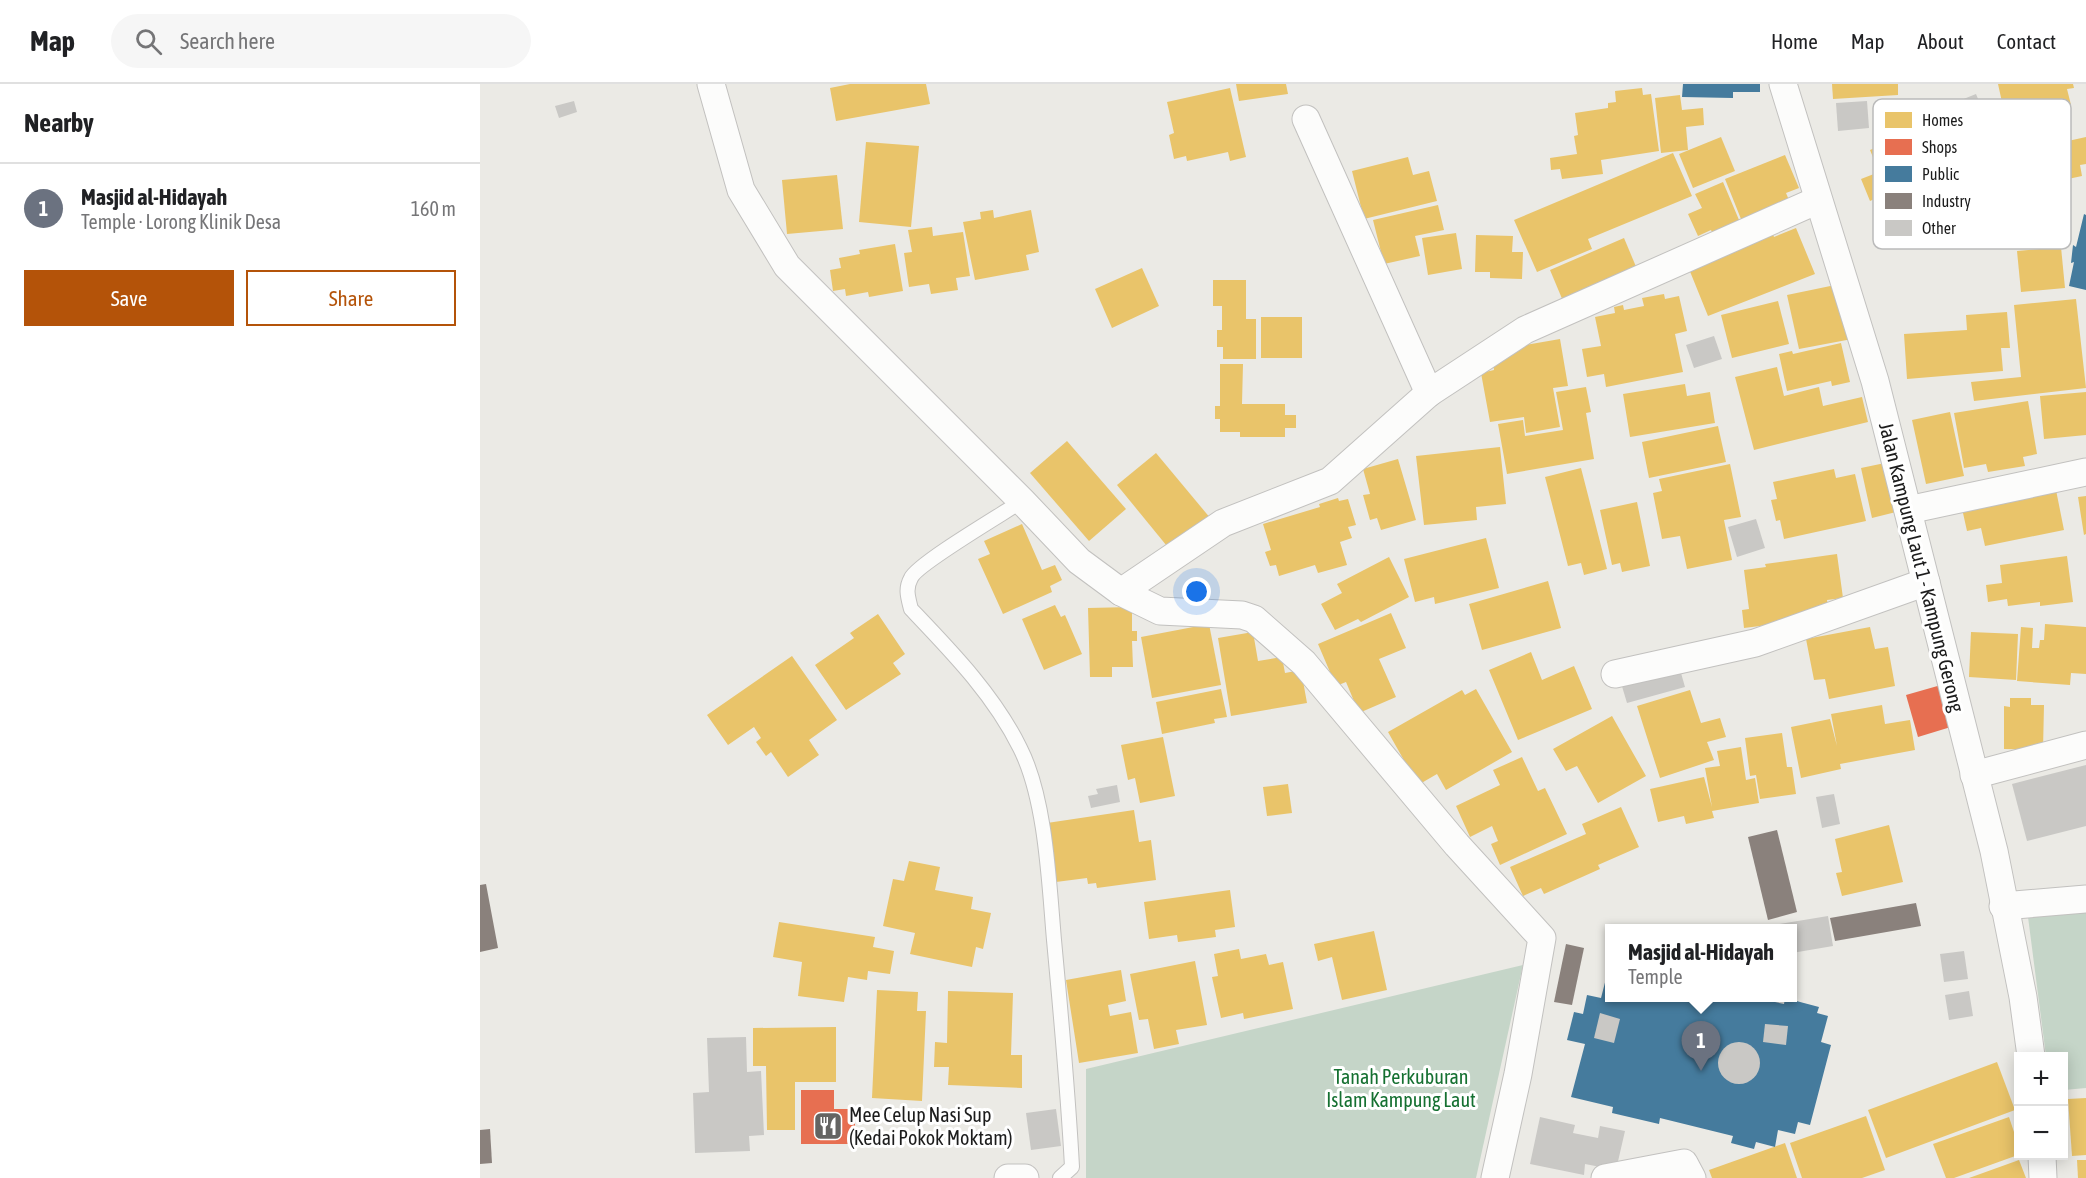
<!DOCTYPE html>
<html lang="en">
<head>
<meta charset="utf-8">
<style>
	:root { --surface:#fff; --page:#f6f6f6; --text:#202124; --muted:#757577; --line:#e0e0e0; --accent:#b45309 }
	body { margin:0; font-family:"Asap Condensed",sans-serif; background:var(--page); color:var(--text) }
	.controls { position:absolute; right:18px; bottom:18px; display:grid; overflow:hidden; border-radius:0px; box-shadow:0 3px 15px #0003 }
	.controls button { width:54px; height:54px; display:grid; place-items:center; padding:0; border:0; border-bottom:2px solid var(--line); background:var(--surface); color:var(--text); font:30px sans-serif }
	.you { position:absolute; left:717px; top:508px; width:21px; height:21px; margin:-15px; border:4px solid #fff; border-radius:50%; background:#1a73e8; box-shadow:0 0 0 9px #1a73e833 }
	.badge { display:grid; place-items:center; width:39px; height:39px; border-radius:50%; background:var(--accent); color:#fff; font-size:20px; font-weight:700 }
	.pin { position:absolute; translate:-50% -50px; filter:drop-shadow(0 2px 3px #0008) }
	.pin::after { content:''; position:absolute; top:32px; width:21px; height:18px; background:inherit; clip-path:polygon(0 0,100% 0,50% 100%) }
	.popup { position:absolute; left:1125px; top:840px; width:192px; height:78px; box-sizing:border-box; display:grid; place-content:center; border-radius:0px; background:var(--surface); filter:drop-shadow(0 2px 4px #0005); font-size:20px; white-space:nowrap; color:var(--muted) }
	.popup b { font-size:22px; color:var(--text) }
	.popup::after { content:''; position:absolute; left:50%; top:100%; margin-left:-12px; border:12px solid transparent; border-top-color:var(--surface) }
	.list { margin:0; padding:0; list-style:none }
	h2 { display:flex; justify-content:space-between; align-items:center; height:78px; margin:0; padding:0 24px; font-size:26px }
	h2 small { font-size:20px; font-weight:400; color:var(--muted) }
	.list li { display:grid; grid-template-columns:39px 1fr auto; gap:18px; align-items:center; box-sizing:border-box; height:90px; padding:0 24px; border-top:2px solid var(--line) }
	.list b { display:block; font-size:22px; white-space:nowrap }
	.list p { margin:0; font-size:20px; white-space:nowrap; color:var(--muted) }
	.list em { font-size:20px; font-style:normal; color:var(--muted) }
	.actions { display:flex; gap:12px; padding:18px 24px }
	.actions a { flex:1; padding:14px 0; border:2px solid var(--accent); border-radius:0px; text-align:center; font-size:21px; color:var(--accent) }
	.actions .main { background:var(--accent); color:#fff }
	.icon { flex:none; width:33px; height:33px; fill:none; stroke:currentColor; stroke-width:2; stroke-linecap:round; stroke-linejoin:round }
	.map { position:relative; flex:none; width:1606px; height:1094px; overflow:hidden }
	header { display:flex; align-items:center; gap:36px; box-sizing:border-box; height:84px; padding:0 30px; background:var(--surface); border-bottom:2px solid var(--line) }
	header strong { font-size:28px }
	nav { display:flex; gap:33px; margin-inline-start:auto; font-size:21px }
	.search { width:420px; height:54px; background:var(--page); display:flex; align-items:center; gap:15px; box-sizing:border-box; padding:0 21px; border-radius:33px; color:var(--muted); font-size:22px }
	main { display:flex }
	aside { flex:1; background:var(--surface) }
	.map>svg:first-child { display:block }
</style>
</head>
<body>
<header>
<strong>Map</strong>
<div class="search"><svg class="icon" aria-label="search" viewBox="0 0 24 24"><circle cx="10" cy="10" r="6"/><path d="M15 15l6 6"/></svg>Search here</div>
<nav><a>Home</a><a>Map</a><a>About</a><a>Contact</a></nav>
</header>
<main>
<aside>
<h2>Nearby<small></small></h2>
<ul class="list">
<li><span class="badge" style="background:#6b7280">1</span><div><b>Masjid al-Hidayah</b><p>Temple · Lorong Klinik Desa</p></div><em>160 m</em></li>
</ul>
<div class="actions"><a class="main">Save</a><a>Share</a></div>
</aside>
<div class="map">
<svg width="1606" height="1094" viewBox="0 0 1606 1094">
	<rect width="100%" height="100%" fill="#ebeae5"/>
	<g fill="#c5d5c8">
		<polygon points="1606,827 1606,1004 1584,1006 1584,972 1566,972 1548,833"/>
		<polygon points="1043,881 996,1094 606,1094 606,985"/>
	</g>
	<g fill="#e9c46a">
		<polygon points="370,0 446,0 450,20 356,37 350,4"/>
		<polygon points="756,0 806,0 808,10 759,17"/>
		<polygon points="1352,0 1418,0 1418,11 1353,15"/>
		<polygon points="1518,0 1593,0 1594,4 1587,5 1591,21 1526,36"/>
		<polygon points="750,4 766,73 750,77 748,68 707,77 706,72 694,75 689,51 694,49 687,18"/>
		<polygon points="1162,4 1163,11 1171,10 1179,67 1121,76 1123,90 1082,95 1080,85 1071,86 1070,74 1097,70 1094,52 1098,51 1095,29 1128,24 1128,19 1136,18 1135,7"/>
		<polygon points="1200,11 1202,26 1223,24 1224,41 1206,43 1208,66 1181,69 1175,14"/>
		<polygon points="1465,22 1472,37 1460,42 1463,49 1475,44 1482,60 1469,65 1484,101 1418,129 1410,108 1390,117 1381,95 1399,88 1390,66 1432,48 1428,37"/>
		<polygon points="1535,48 1538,62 1578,54 1579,59 1606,53 1606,80 1600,81 1602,92 1541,105 1532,62 1525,63 1523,51"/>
		<polygon points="1241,53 1255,87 1213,104 1199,70"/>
		<polygon points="386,58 439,62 431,143 379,138"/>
		<polygon points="1193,69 1212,112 1108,155 1112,165 1057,188 1034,136"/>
		<polygon points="1305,71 1319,104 1306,109 1309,116 1261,135 1245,95"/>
		<polygon points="928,73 933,91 949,87 957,117 884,135 872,87"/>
		<polygon points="357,91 363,145 307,150 302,96"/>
		<polygon points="1243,98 1262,143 1235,155 1231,146 1218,152 1208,130 1222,124 1215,110"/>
		<polygon points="958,121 964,146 935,152 940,172 904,180 893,136"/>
		<polygon points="513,126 514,134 551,126 559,168 546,171 549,186 495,196 483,138 501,135 500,128"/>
		<polygon points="452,143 453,152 483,148 490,192 476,194 478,206 451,210 449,200 429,203 424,169 432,168 428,146"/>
		<polygon points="1316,144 1335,190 1228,232 1209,185 1291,145 1294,153"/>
		<polygon points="976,149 982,185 948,191 942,154"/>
		<polygon points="996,151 1033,152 1032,168 1043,168 1042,195 1010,194 1010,188 995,188"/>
		<polygon points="1144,154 1157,185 1083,217 1070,186"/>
		<polygon points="415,160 423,207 389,213 388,208 366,212 365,205 353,207 350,186 361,184 359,174 380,170 379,166"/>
		<polygon points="1581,163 1585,204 1541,208 1537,167"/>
		<polygon points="662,184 679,222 632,244 615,205"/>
		<polygon points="733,196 766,196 766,235 776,235 776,275 743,275 743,263 737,263 737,246 742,246 742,222 733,222"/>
		<polygon points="1360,200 1372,255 1319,265 1307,211"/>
		<polygon points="1184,210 1185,215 1199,212 1207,247 1195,250 1203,288 1126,303 1124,290 1107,293 1102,265 1121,262 1115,233 1135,229 1134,223 1143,221 1144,226 1164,222 1162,214"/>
		<polygon points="1596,215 1606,304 1494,317 1491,298 1541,293 1534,221"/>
		<polygon points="1298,217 1309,260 1252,274 1241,231"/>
		<polygon points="1527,228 1530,264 1521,264 1523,287 1427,295 1424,250 1487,246 1486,231"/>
		<rect x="781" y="233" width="41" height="41"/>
		<polygon points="1080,255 1088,302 1073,304 1080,343 1046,349 1044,333 1010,338 1001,289 1014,286 1013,278 1022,265"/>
		<polygon points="1361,259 1370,298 1352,302 1351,297 1307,307 1299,270 1312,267 1313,270"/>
		<polygon points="740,280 763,280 762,320 805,320 805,331 816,331 816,344 805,344 805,353 760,353 760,348 740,348 740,335 735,335 735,322 740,322"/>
		<polygon points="1297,283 1304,312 1339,303 1343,322 1382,313 1388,338 1274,366 1255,293"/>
		<polygon points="1205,300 1207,312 1230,308 1235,339 1150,353 1143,310"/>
		<polygon points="1106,303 1111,328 1106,329 1114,375 1027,390 1018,340 1043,336 1045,352 1083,346 1076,308"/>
		<polygon points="1606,308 1606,351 1564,355 1560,312"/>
		<polygon points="1548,317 1557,370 1543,373 1545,382 1508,388 1506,380 1484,384 1474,329"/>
		<polygon points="1470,328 1484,392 1446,400 1432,336"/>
		<polygon points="1238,342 1246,378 1169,394 1162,358"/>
		<polygon points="587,357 646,425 609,457 550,389"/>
		<polygon points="1020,363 1026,420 996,423 997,436 944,441 936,372"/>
		<polygon points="676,369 731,435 691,467 637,401"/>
		<polygon points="918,375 936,436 901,446 897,434 890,436 883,411 890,410 883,385"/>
		<polygon points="1405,379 1416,428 1392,434 1381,384"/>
		<polygon points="1250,380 1261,433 1244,436 1252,476 1207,485 1200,452 1182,455 1173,409 1182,407 1179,395"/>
		<polygon points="1101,384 1127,485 1104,491 1101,479 1088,482 1065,393"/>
		<polygon points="1354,385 1356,394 1375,390 1386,437 1304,455 1300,436 1296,437 1291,416 1297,415 1293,398"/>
		<polygon points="1575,401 1584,446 1505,462 1501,444 1487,447 1481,420"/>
		<polygon points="1606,412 1606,450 1604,451 1598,413"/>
		<polygon points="858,414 859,417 868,415 876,441 868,443 872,454 860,458 867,481 838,489 835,481 799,492 796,481 790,482 785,468 791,466 783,440 840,423 839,420"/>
		<polygon points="1157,418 1170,482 1142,488 1140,479 1132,481 1120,426"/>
		<polygon points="542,440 562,486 575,481 582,496 570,502 572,508 523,530 498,475 510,470 504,457"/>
		<polygon points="1006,454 1019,504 955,520 954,513 935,518 924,475"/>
		<polygon points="1357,470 1363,514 1347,516 1349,529 1321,537 1264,544 1262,526 1269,525 1264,486 1286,483 1285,480"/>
		<polygon points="1587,472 1593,518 1560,522 1560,518 1528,522 1527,515 1508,518 1506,501 1522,499 1520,481"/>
		<polygon points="909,473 929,513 881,538 878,535 855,546 841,520 862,509 857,500"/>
		<polygon points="1068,497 1081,544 1002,566 989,520"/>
		<polygon points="575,521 581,533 585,531 602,570 564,586 542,535"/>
		<polygon points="652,523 652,547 657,547 657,557 652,557 653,583 632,583 632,593 610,593 608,524"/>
		<polygon points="911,529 926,564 899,575 916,613 879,629 866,598 856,602 838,560"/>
		<polygon points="398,530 425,570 413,579 421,590 366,626 335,581 374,554 370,549"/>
		<polygon points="729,540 741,601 672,614 661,553"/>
		<polygon points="1565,540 1606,543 1606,590 1591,589 1590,601 1537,597 1541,543 1553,544 1552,564 1559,564 1560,556 1564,556"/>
		<polygon points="1390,543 1395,565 1408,563 1415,602 1349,615 1345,595 1334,596 1326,555"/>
		<polygon points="773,548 778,577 802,573 805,589 821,586 827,619 751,632 738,554"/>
		<polygon points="1491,548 1538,550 1536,596 1489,593"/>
		<polygon points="1051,568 1062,596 1094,582 1112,625 1038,656 1009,586"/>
		<polygon points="312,572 357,636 329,656 339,671 308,693 291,668 286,672 276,658 281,654 274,643 248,661 227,631"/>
		<polygon points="741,605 747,633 734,635 735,639 682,650 676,618"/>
		<polygon points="996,605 1032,668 966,706 957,690 938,701 908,648 982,606 985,611"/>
		<polygon points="1210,606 1221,639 1240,634 1246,653 1227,658 1234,676 1180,694 1157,622"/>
		<polygon points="1530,614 1551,614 1551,621 1564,621 1563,666 1524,665 1524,622 1530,623"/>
		<polygon points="1402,621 1405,640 1430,636 1435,666 1360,680 1361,685 1321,694 1311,643 1350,635 1357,662 1351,630"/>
		<polygon points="1132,632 1166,692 1118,719 1097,682 1086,687 1073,665"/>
		<polygon points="1302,649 1307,683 1312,683 1316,710 1280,715 1276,691 1270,692 1265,654"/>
		<polygon points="683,653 695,712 660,719 655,694 648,696 641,661"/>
		<polygon points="1261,663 1266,696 1275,694 1279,719 1232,727 1234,734 1206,740 1204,732 1178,738 1170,705 1224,693 1232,723 1225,684 1240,682 1237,667"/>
		<polygon points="1042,673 1058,707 1065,704 1087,750 1020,781 1011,760 1018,757 1012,742 990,753 976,722 1020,701 1013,686"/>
		<polygon points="808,700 812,729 787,732 783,703"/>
		<polygon points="1141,723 1159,763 1118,781 1120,785 1064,810 1061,804 1043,812 1030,783 1106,750 1102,740"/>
		<polygon points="654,726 659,758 671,756 676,796 617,804 616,799 608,800 607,794 576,798 567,739"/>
		<polygon points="1409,741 1423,798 1362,812 1356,789 1362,788 1355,755"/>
		<polygon points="429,777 460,783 455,806 493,813 491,825 511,829 503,865 496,863 492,883 430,870 435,849 403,842 413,795 424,797"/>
		<polygon points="750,806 755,843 735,846 736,853 698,858 697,851 669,855 664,818"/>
		<polygon points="299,838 395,853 393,863 414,867 410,890 388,887 387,896 368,893 364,918 318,912 322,878 293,873"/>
		<polygon points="894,847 907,906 862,916 852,873 838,877 834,860"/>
		<polygon points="759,865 761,875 786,870 789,881 803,878 813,925 764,935 763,929 741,934 732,893 738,892 734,870"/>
		<polygon points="715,877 727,941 696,946 699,960 674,965 668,935 659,936 650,890"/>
		<polygon points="641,886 646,917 628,921 630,932 651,928 658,969 599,979 586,896"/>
		<polygon points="397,906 438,908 437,927 446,927 442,1017 392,1014"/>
		<polygon points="468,907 533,909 531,971 542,971 542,1004 468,1001 469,983 454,983 455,958 467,959"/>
		<polygon points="356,943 356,998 315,998 315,1046 287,1046 286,982 273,982 273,944"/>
		<polygon points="1517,978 1535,1026 1406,1074 1388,1026"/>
		<polygon points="1606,1014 1606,1071 1592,1072 1588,1015"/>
		<polygon points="1386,1032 1405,1086 1382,1094 1322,1094 1310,1059"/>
		<polygon points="1529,1033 1538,1060 1538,1071 1474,1094 1466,1094 1453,1060"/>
		<polygon points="1305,1059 1317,1094 1232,1094 1229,1086"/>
		<polygon points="1539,1076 1546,1094 1489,1094"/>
		<polygon points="1597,1076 1606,1076 1606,1094 1598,1094"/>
	</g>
	<g fill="#e76f51">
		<polygon points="1461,601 1474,642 1438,653 1426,611"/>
		<polygon points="321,1006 354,1006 354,1025 375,1025 375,1060 321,1060"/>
	</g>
	<g fill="#457b9d">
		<polygon points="1203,0 1280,0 1280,8 1253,8 1253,14 1202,13"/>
		<polygon points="1604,130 1606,131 1606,206 1589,202 1594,178 1591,179 1593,161 1596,163"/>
		<polygon points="1129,883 1130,914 1296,914 1295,918 1304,920 1305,914 1339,923 1337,929 1348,932 1341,958 1351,961 1330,1041 1318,1038 1315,1050 1298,1046 1295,1063 1276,1058 1274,1065 1251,1059 1253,1052 1180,1034 1179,1040 1132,1029 1133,1023 1091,1013 1105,960 1087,956 1094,928 1103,930 1107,911 1121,914"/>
	</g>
	<g fill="#8a817c">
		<polygon points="1297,746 1317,828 1288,836 1268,753"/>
		<polygon points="6,800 18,864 0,868 0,801"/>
		<polygon points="1436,819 1441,842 1355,857 1350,834"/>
		<polygon points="1086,860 1104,864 1092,921 1074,918"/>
		<polygon points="10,1045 12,1079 0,1080 0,1046"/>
	</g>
	<g fill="#c9c8c5">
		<polygon points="1496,10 1512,49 1506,52 1524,93 1516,97 1520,106 1492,118 1471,67 1485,61 1473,33 1481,30 1476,18"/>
		<polygon points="94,17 97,28 79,34 75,22"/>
		<polygon points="1387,17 1389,44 1358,47 1356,19"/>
		<polygon points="1234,252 1242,275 1214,284 1206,261"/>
		<polygon points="1276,435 1285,464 1257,473 1248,443"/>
		<polygon points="1199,582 1205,603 1147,619 1141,599"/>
		<polygon points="1606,681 1606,742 1547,757 1532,700"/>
		<polygon points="637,701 640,718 611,724 608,712 618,710 616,705"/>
		<polygon points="1354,710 1360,740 1342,744 1336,713"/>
		<polygon points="1348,832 1353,862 1312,869 1312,844 1289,844 1288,842"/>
		<polygon points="1484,867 1488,895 1464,898 1460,870"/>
		<polygon points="1489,907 1493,932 1469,936 1465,911"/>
		<polygon points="1120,929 1140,935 1134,959 1114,954"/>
		<polygon points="1285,940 1308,942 1306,961 1283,958"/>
		<polygon points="266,953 267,988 281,987 284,1051 269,1052 270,1067 215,1069 213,1009 229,1008 227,954"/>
		<circle cx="1259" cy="979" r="21"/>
		<polygon points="576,1025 581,1062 551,1066 546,1029"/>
		<polygon points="1060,1033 1095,1041 1093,1049 1118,1054 1120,1042 1145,1047 1136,1086 1105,1080 1104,1091 1050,1080"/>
	</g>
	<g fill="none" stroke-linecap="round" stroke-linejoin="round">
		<g stroke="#c2c1bf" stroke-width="16">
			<path id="lane" d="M542 417C524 429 437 480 431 494 425 505 428 513 431 525 472 568 514 611 540 664 566 715 569 799 574 856 581 931 588 1007 592 1083L580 1094"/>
		</g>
		<g stroke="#c2c1bf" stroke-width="29">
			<g id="street">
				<polyline points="231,0 261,106 307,182 542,417 599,477 641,508 680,527 762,531 774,535 824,579 977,761 1062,854 1038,990 1015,1094"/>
				<polyline points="1303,0 1395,297 1514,767 1543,913 1551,972"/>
				<polyline points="826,35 949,309"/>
				<polyline points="1428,426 1606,388"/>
				<polyline points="641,508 743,439 850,397 949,309 1045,246 1338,116"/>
				<polyline points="1135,590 1275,559 1446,498"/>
				<polyline points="1494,691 1606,661"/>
				<polyline points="1523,822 1606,815"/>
				<polyline points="1562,1072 1563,1094"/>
				<polyline points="528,1094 545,1094"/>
				<polyline points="1125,1094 1204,1079 1212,1094"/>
			</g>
		</g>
		<use href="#lane" stroke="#fcfcfb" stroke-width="14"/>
		<use href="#street" stroke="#fcfcfb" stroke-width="27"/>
	</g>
	<defs>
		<g id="restaurant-square" transform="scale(1.5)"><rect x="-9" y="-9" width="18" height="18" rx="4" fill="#646462" stroke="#fff"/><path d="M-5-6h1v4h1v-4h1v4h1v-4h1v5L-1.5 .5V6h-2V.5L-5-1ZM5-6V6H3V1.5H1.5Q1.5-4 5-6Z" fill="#fff"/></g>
	</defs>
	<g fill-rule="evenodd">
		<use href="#restaurant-square" x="348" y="1042"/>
	</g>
	<g text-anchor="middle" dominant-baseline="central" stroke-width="6" stroke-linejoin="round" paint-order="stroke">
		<g font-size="20" fill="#1c1c1c" stroke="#fff">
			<text transform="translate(1442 483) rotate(76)">Jalan Kampung Laut 1 - Kampung Gerong</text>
		</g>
		<g font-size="20" fill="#157031" stroke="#fff">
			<text x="921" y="992">Tanah Perkuburan<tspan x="921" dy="23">Islam Kampung Laut</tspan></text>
		</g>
		<g font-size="20" fill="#1c1c1c" stroke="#fff" text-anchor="start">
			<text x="369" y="1030">Mee Celup Nasi Sup<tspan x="369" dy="23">(Kedai Pokok Moktam)</tspan></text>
		</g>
	</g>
	<rect x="1393" y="15" width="198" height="150" rx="9" fill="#fff" stroke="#bbb" stroke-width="1.5"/>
	<rect x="1405" y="28" width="27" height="16" fill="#e9c46a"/>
	<rect x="1405" y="55" width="27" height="16" fill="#e76f51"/>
	<rect x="1405" y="82" width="27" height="16" fill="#457b9d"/>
	<rect x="1405" y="109" width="27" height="16" fill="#8a817c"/>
	<rect x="1405" y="136" width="27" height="16" fill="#c9c8c5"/>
	<g font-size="16" fill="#1c1c1c">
		<text x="1442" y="42">Homes</text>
		<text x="1442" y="69">Shops</text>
		<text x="1442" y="96">Public</text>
		<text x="1442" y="123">Industry</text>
		<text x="1442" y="150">Other</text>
	</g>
</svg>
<div class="controls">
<button>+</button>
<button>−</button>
</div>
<div class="you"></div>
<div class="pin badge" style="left:1221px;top:987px;background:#6b7280">1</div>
<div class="popup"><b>Masjid al-Hidayah</b>Temple</div>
</div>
</main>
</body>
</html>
